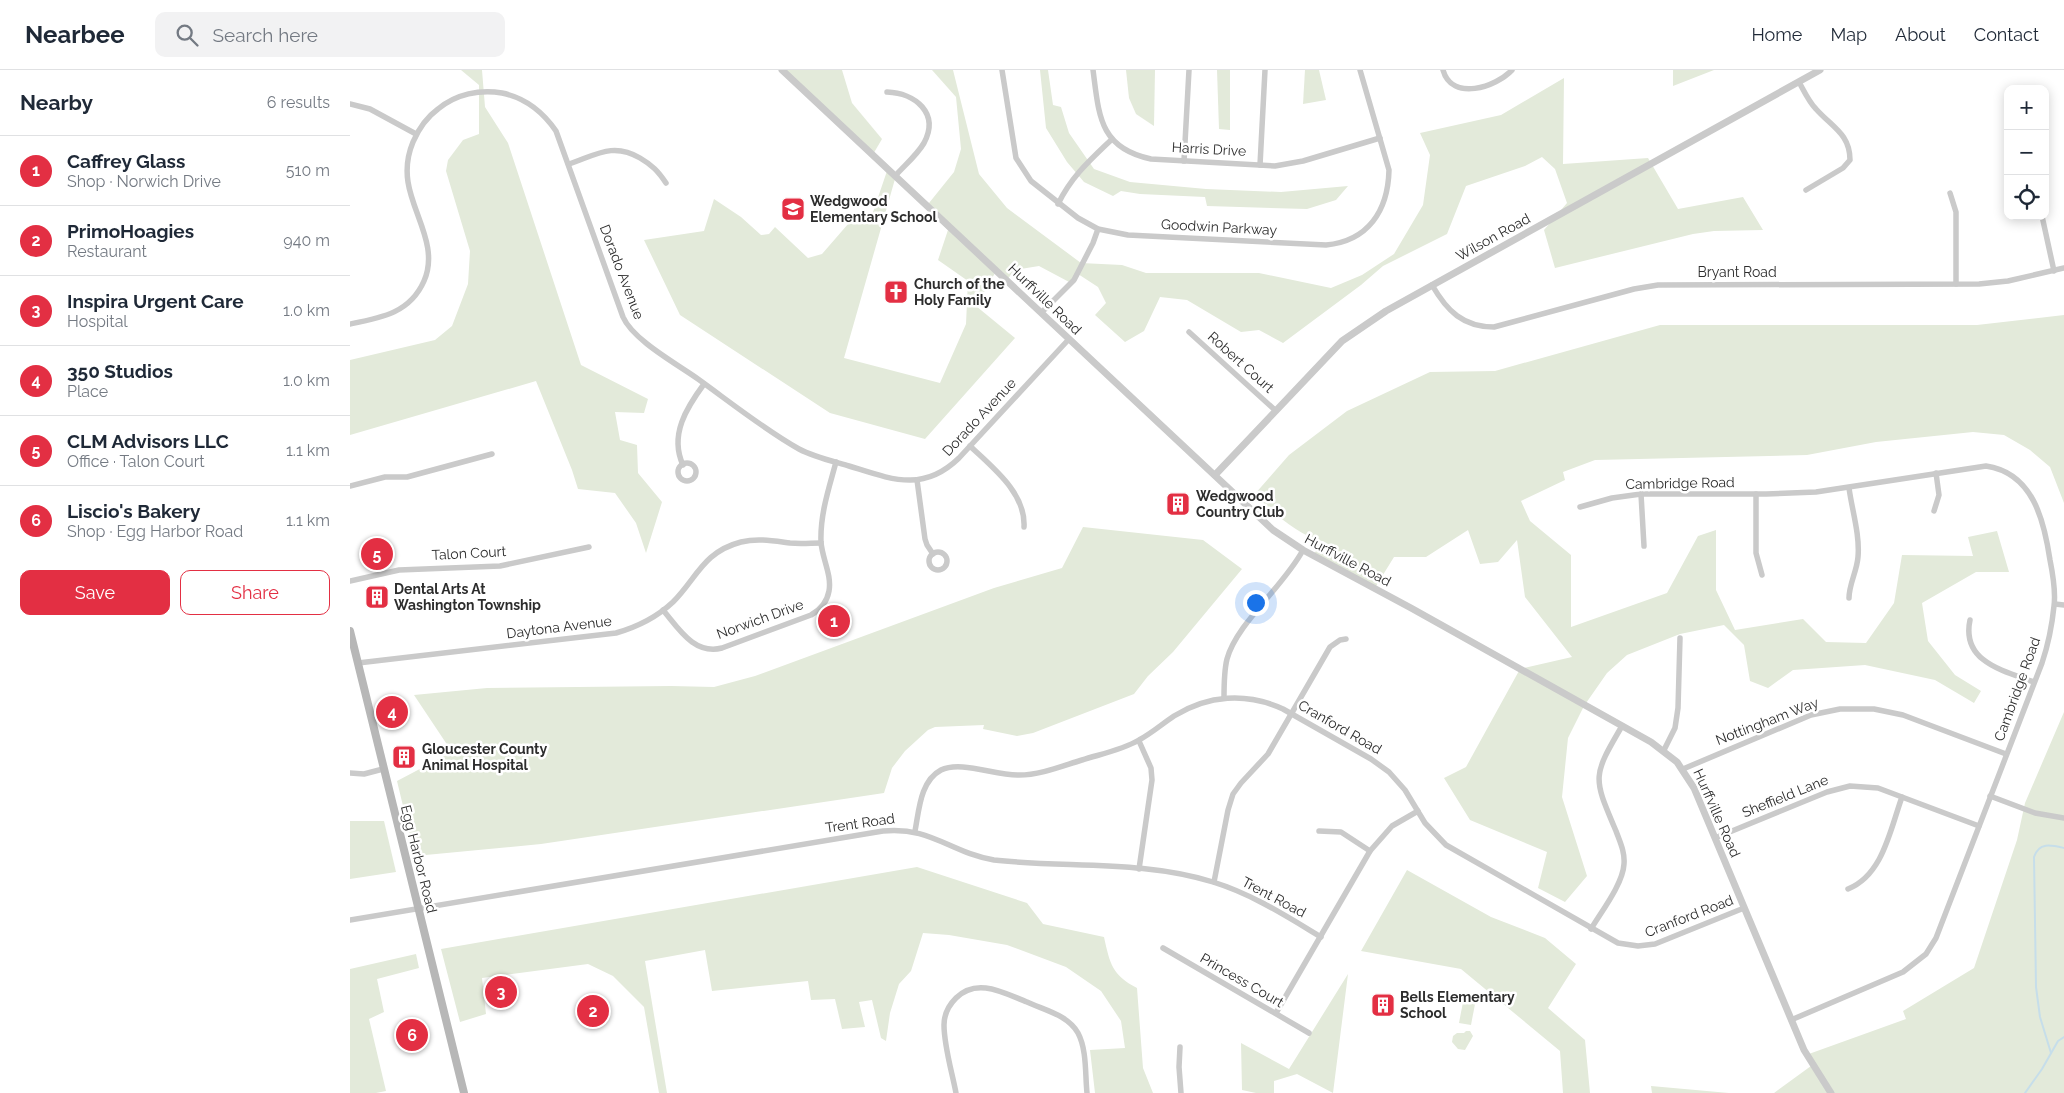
<!DOCTYPE html>
<html lang="en">
<head>
<meta charset="utf-8">
<style>
	:root { --surface:#fff; --page:#f2f2f3; --text:#1f2937; --muted:#747a83; --line:#e0e1e3; --accent:#e32f43 }
	body { margin:0; font-family:Raleway,sans-serif; background:var(--page); color:var(--text) }
	.controls { position:absolute; right:15px; top:15px; display:grid; overflow:hidden; border-radius:10px; box-shadow:0 2px 12px #0003 }
	.controls button { width:45px; height:45px; display:grid; place-items:center; padding:0; border:0; border-bottom:1px solid var(--line); background:var(--surface); color:var(--text); font:25px sans-serif }
	.you { position:absolute; left:905px; top:532px; width:18px; height:18px; margin:-12px; border:4px solid #fff; border-radius:50%; background:#1a73e8; box-shadow:0 0 0 8px #1a73e833 }
	.badge { display:grid; place-items:center; width:32px; height:32px; border-radius:50%; background:var(--accent); color:#fff; font-size:16px; font-weight:700 }
	.pin { position:absolute; translate:-50% -50%; border:2px solid #fff; box-shadow:0 1px 5px #0006 }
	.list { margin:0; padding:0; list-style:none }
	h2 { display:flex; justify-content:space-between; align-items:center; height:65px; margin:0; padding:0 20px; font-size:21px }
	h2 small { font-size:16px; font-weight:400; color:var(--muted) }
	.list li { display:grid; grid-template-columns:32px 1fr auto; gap:15px; align-items:center; box-sizing:border-box; height:70px; padding:0 20px; border-top:1px solid var(--line) }
	.list b { display:block; font-size:19px; white-space:nowrap }
	.list p { margin:0; font-size:16px; white-space:nowrap; color:var(--muted) }
	.list em { font-size:16px; font-style:normal; color:var(--muted) }
	.actions { display:flex; gap:10px; padding:15px 20px }
	.actions a { flex:1; padding:11px 0; border:1px solid var(--accent); border-radius:10px; text-align:center; font-size:18px; color:var(--accent) }
	.actions .main { background:var(--accent); color:#fff }
	.icon { flex:none; width:28px; height:28px; fill:none; stroke:currentColor; stroke-width:2; stroke-linecap:round; stroke-linejoin:round }
	.map { position:relative; flex:none; width:1714px; height:1023px; overflow:hidden }
	header { display:flex; align-items:center; gap:30px; box-sizing:border-box; height:70px; padding:0 25px; background:var(--surface); border-bottom:1px solid var(--line) }
	header strong { font-size:24px }
	nav { display:flex; gap:28px; margin-inline-start:auto; font-size:18px }
	.search { width:350px; height:45px; background:var(--page); display:flex; align-items:center; gap:12px; box-sizing:border-box; padding:0 18px; border-radius:10px; color:var(--muted); font-size:19px }
	main { display:flex }
	aside { flex:1; background:var(--surface) }
	.map>svg:first-child { display:block }
</style>
</head>
<body>
<header>
<strong>Nearbee</strong>
<div class="search"><svg class="icon" aria-label="search" viewBox="0 0 24 24"><circle cx="10" cy="10" r="6"/><path d="M15 15l6 6"/></svg>Search here</div>
<nav><a>Home</a><a>Map</a><a>About</a><a>Contact</a></nav>
</header>
<main>
<aside>
<h2>Nearby<small>6 results</small></h2>
<ul class="list">
<li><span class="badge">1</span><div><b>Caffrey Glass</b><p>Shop · Norwich Drive</p></div><em>510 m</em></li>
<li><span class="badge">2</span><div><b>PrimoHoagies</b><p>Restaurant</p></div><em>940 m</em></li>
<li><span class="badge">3</span><div><b>Inspira Urgent Care</b><p>Hospital</p></div><em>1.0 km</em></li>
<li><span class="badge">4</span><div><b>350 Studios</b><p>Place</p></div><em>1.0 km</em></li>
<li><span class="badge">5</span><div><b>CLM Advisors LLC</b><p>Office · Talon Court</p></div><em>1.1 km</em></li>
<li><span class="badge">6</span><div><b>Liscio's Bakery</b><p>Shop · Egg Harbor Road</p></div><em>1.1 km</em></li>
</ul>
<div class="actions"><a class="main">Save</a><a>Share</a></div>
</aside>
<div class="map">
<svg width="1714" height="1023" viewBox="0 0 1714 1023">
	<rect width="100%" height="100%" fill="#fff"/>
	<g fill="#e3eada">
		<polygon points="111,0 132,0 135,37 158,73 231,295 298,329 294,343 265,342 270,370 287,375 288,403 312,432 296,483 286,453 265,423 228,419 222,400 186,311 0,365 0,290 85,270 102,256 118,214 120,181 96,101 98,90 113,70 129,64 129,15"/>
		<polygon points="435,0 492,0 502,33 532,69 522,86"/>
		<polygon points="582,0 603,0 629,104 657,138 731,193 772,195 796,203 909,203 981,218 1012,205 1044,184 1073,135 1080,85 1070,63 1151,45 1214,8 1213,94 1298,88 1328,139 1393,127 1413,160 1364,161 1343,164 1205,198 1194,160 1217,133 1205,99 1192,87 1175,96 1116,116 1097,164 1033,196 1011,215 933,273 909,260 891,262 837,230 810,227 794,261 775,272 745,245 756,233 748,217 728,204 721,213 689,196 665,200 655,212 645,203 626,236 665,268 575,369 480,343 330,245 294,170 354,161 364,129 391,147 411,165 419,164 425,157 458,188 472,184 505,146 521,148 537,101 545,109 494,288 590,313 616,254 618,211 588,190 598,160 575,138 604,102 611,79 606,27"/>
		<polygon points="690,0 698,0 703,35 711,37 719,63 744,99 780,112 856,119 931,122 998,116 986,130 957,139 857,136 855,127 790,124 771,121 763,126 734,112 717,92 696,58"/>
		<polygon points="776,0 805,0 804,56 786,44 779,28"/>
		<polygon points="867,0 880,0 880,60 869,59"/>
		<polygon points="955,0 969,0 976,30 953,34"/>
		<polygon points="1323,0 1364,0 1323,16"/>
		<path d="M1714 245V433L1700 397 1680 380 1654 365 1623 362 1526 372 1457 385 1245 390 1213 402 1215 410 1171 431 1180 451 1221 485V557L1317 523 1348 466 1366 460V520L1385 560 1453 549 1476 572 1516 573 1544 533 1552 485 1623 486 1618 467 1647 461 1659 502H1626L1572 533 1578 571 1605 605 1631 621 1624 633 1585 610 1515 595 1443 600 1418 618 1400 611 1394 575 1374 555 1330 564 1277 585 1257 603 1234 636 1218 668 1212 727 1237 806 1215 832 1188 818 1197 782 1120 750 1094 708 1116 697 1170 599 1222 587 1175 527 1167 470 1148 492 1130 494 1118 460 1076 487H1044L1023 521 962 485 975 472C946 465 926 444 904 425L939 385 997 341 1080 302 1145 301 1310 255H1627Z"/>
		<polygon points="733,457 853,470 892,499 823,582 798,606 784,624 683,663 667,666 633,659 634,655 585,657 578,660 555,681 542,698 534,723 191,774 65,786 47,711 102,682 64,625 137,618 321,616 364,617 405,606 644,518 712,498"/>
		<polygon points="1714,642 1714,1023 1424,1023 1461,996 1456,985 1556,949 1553,941 1624,898 1667,770 1675,733"/>
		<polygon points="0,751 34,751 46,802 0,809"/>
		<path d="M567 797 677 833 693 854 754 867C760 894 762 905 787 918L793 998 803 1023H745L740 980 775 978 771 951 751 921 716 897 657 875 599 865 573 863 561 901 549 914 540 943 536 971 531 968 522 930 509 932 515 957 492 959 485 929 461 930 458 911 362 921 355 880 295 891 317 1023H309L294 937 263 906 238 894 132 908 136 944 110 952 91 879Z"/>
		<polygon points="1057,800 1141,847 1195,868 1226,894 1198,938 1235,970 1240,1023 1213,1023 1210,981 1111,899 1011,881"/>
		<polygon points="66,884 69,898 27,909 34,942 19,949 36,1021 26,1023 0,1023 0,899"/>
		<polygon points="998,904 983,1023 947,1004 924,1011 924,1023 906,1023 892,1020 891,973 939,999"/>
		<polygon points="1113,932 1125,934 1121,955 1109,953"/>
		<polygon points="1116,961 1120,961 1123,966 1115,980 1108,979 1102,972 1103,966 1107,963 1114,963"/>
		<polygon points="1301,1016 1379,1023 1302,1023"/>
	</g>
	<g fill="none" stroke-linecap="round" stroke-linejoin="round">
		<g stroke="#c6deea" stroke-width="2">
			<path d="M1701 983 1690 947 1686 917 1684 787C1689 772 1701 775 1714 778"/>
			<polyline points="1675,1023 1692,999 1708,971 1714,967"/>
		</g>
		<g stroke="#cacaca" stroke-width="5.5">
			<path d="M652 0 666 88 681 111 728 148 748 159 778 165 976 175C1018 171 1038 141 1039 100L1010 0"/>
			<path d="M743 0C749 45 749 78 801 89L925 96 953 91 1030 68"/>
			<path d="M1093 0C1102 32 1146 17 1162 0"/>
			<path d="M1449 12C1454 21 1459 32 1466 39 1482 57 1500 64 1500 90L1493 98 1456 120"/>
			<path d="M537 22C565 23 590 43 574 73 567 85 555 95 546 105"/>
			<polyline points="0,34 20,39 66,64"/>
			<polyline points="834,91 839,0"/>
			<path d="M219 94C246 85 263 72 290 88 302 95 308 101 316 113"/>
			<polyline points="910,95 915,0"/>
			<polyline points="1600,123 1606,142 1606,214"/>
			<path d="M708 134C722 106 739 91 761 70"/>
			<polyline points="1692,146 1704,201"/>
			<path d="M1082 215C1097 241 1113 257 1144 257L1284 219 1308 215 1629 214 1658 211 1714 198"/>
			<polyline points="692,242 724,210 743,173 748,159"/>
			<path d="M0 254C31 248 60 243 74 211 89 177 63 145 58 112 56 99 58 84 63 72 69 58 77 47 88 39 106 24 130 19 152 23 176 28 193 42 206 61L273 247C283 270 327 294 348 309 380 332 415 360 449 379 464 387 482 391 499 396 541 409 573 423 609 388L719 269"/>
			<polyline points="839,262 926,341"/>
			<path d="M620 376C643 398 676 423 674 457"/>
			<circle cx="337" cy="402" r="9"/>
			<path d="M333 395C319 365 337 337 354 314"/>
			<polyline points="567,410 575,469 577,475 583,484"/>
			<polyline points="0,416 35,407 57,407 142,384"/>
			<path d="M1499 418C1502 440 1510 465 1508 487 1507 501 1499 514 1499 528"/>
			<polyline points="1291,424 1294,476"/>
			<polyline points="1406,424 1406,483 1412,505"/>
			<path d="M1230 437 1262 428 1291 424H1416L1466 422 1636 396C1683 403 1694 450 1700 490 1703 505 1706 521 1704 536 1702 556 1698 575 1692 593L1586 868 1576 884 1553 902 1441 950"/>
			<polyline points="1584,441 1589,425 1586,403"/>
			<circle cx="588" cy="491" r="9"/>
			<polyline points="0,511 49,500 150,496 239,477"/>
			<polyline points="1705,534 1714,535"/>
			<path d="M313 540C329 559 344 585 372 578L461 545C470 540 477 532 479 521 482 505 472 488 471 472 470 444 479 418 486 392"/>
			<path d="M1620 550C1611 592 1654 601 1684 612"/>
			<path d="M8 593 266 563C287 557 307 547 323 532 347 508 353 482 391 472 408 468 424 471 440 473 451 474 461 473 471 473"/>
			<path d="M874 628C874 615 874 601 877 589 887 553 934 516 953 480"/>
			<polyline points="1314,680 1325,658 1328,638 1330,568"/>
			<polyline points="1333,699 1461,645 1490,639 1524,639 1553,645 1656,684"/>
			<polyline points="0,703 14,704 33,699"/>
			<polyline points="1640,726 1685,743 1714,748"/>
			<path d="M565 761C569 741 570 711 591 700 611 690 646 706 669 705 690 705 712 696 732 690 751 684 772 680 789 670 802 663 812 654 824 646 858 625 896 622 933 639L1021 689 1039 702 1055 720 1075 753 1096 775 1268 873 1288 876 1305 874 1394 838"/>
			<polyline points="969,761 991,762 1020,781"/>
			<polyline points="1365,768 1477,722 1500,716 1528,718 1629,756"/>
			<polyline points="789,799 802,710 801,698 789,671"/>
			<polyline points="864,812 878,740 883,724 891,713 918,684 980,577 990,570 996,569"/>
			<path d="M1498 819C1533 805 1540 760 1552 727"/>
			<path d="M0 850 533 761C580 756 601 783 644 790 716 798 793 790 863 812 902 824 936 846 971 867"/>
			<path d="M1241 859C1251 842 1273 814 1274 794 1275 782 1270 772 1266 761 1243 707 1242 707 1272 656"/>
			<polyline points="813,878 959,963"/>
			<polyline points="926,943 1020,781 1042,756 1068,741"/>
			<polyline points="830,977 829,997 831,1023"/>
			<path d="M606 1023C602 1002 594 976 594 955 594 945 599 935 606 928 627 907 654 923 677 932 694 940 718 945 728 963 737 980 735 1004 737 1023"/>
		</g>
		<g stroke="#cacaca" stroke-width="7">
			<polyline points="432,0 923,460 953,480 1061,538 1301,672 1327,692 1344,718 1454,980 1481,1023"/>
			<polyline points="865,405 992,271 1036,241 1470,0"/>
		</g>
		<polyline stroke="#b7b7b7" stroke-width="8" points="0,561 114,1023"/>
	</g>
	<defs>
		<g id="school-square" transform="scale(1.25)"><rect x="-9" y="-9" width="18" height="18" rx="4" fill="#e32f43" stroke="#fff"/><path d="M0-5L7-2L0 1L-7-2ZM-4 1L0 2.5L4 1V4Q0 6-4 4Z" fill="#fff"/></g>
		<g id="church-square" transform="scale(1.25)"><rect x="-9" y="-9" width="18" height="18" rx="4" fill="#e32f43" stroke="#fff"/><path d="M-1.2-6h2.4v3.5h3.3v2.4h-3.3V6h-2.4V-.1h-3.3v-2.4h3.3Z" fill="#fff"/></g>
		<g id="building-square" transform="scale(1.25)"><rect x="-9" y="-9" width="18" height="18" rx="4" fill="#e32f43" stroke="#fff"/><path d="M-4-6H4V6H1V3H-1V6H-4ZM-2.5-4.3h1.7v1.8h-1.7ZM.8-4.3h1.7v1.8H.8ZM-2.5-1h1.7V.8h-1.7ZM.8-1h1.7V.8H.8Z" fill="#fff"/></g>
	</defs>
	<g fill-rule="evenodd">
		<use href="#school-square" x="443" y="139"/>
		<use href="#church-square" x="546" y="222"/>
		<use href="#building-square" x="828" y="434"/>
		<use href="#building-square" x="27" y="527"/>
		<use href="#building-square" x="54" y="687"/>
		<use href="#building-square" x="1033" y="935"/>
	</g>
	<g text-anchor="middle" dominant-baseline="central" stroke-width="5" stroke-linejoin="round" paint-order="stroke">
		<g font-size="14" fill="#2d2d2d" stroke="#fff">
			<text transform="translate(859 79) rotate(3)">Harris Drive</text>
			<text transform="translate(869 157) rotate(3)">Goodwin Parkway</text>
			<text transform="translate(1143 167) rotate(-29)">Wilson Road</text>
			<text transform="translate(272 202) rotate(69)">Dorado Avenue</text>
			<text x="1387" y="202">Bryant Road</text>
			<text transform="translate(695 229) rotate(44)">Hurffville Road</text>
			<text transform="translate(891 292) rotate(42)">Robert Court</text>
			<text transform="translate(629 347) rotate(-47)">Dorado Avenue</text>
			<text transform="translate(1330 413) rotate(-1)">Cambridge Road</text>
			<text transform="translate(119 483) rotate(-3)">Talon Court</text>
			<text transform="translate(998 490) rotate(28)">Hurffville Road</text>
			<text transform="translate(410 549) rotate(-20)">Norwich Drive</text>
			<text transform="translate(209 557) rotate(-7)">Daytona Avenue</text>
			<text transform="translate(1667 619) rotate(-70)">Cambridge Road</text>
			<text transform="translate(1417 651) rotate(-21)">Nottingham Way</text>
			<text transform="translate(990 657) rotate(30)">Cranford Road</text>
			<text transform="translate(1435 726) rotate(-22)">Sheffield Lane</text>
			<text transform="translate(1367 743) rotate(66)">Hurffville Road</text>
			<text transform="translate(510 753) rotate(-8)">Trent Road</text>
			<text transform="translate(69 789) rotate(76)">Egg Harbor Road</text>
			<text transform="translate(924 827) rotate(28)">Trent Road</text>
			<text transform="translate(1339 846) rotate(-21)">Cranford Road</text>
			<text transform="translate(892 910) rotate(30)">Princess Court</text>
		</g>
		<g font-size="14" font-weight="bold" fill="#2d2d2d" stroke="#fff" text-anchor="start">
			<text x="460" y="131">Wedgwood<tspan x="460" dy="16">Elementary School</tspan></text>
			<text x="564" y="214">Church of the<tspan x="564" dy="16">Holy Family</tspan></text>
			<text x="846" y="426">Wedgwood<tspan x="846" dy="16">Country Club</tspan></text>
			<text x="44" y="519">Dental Arts At<tspan x="44" dy="16">Washington Township</tspan></text>
			<text x="72" y="679">Gloucester County<tspan x="72" dy="16">Animal Hospital</tspan></text>
			<text x="1050" y="927">Bells Elementary<tspan x="1050" dy="16">School</tspan></text>
		</g>
	</g>
</svg>
<div class="controls">
<button>+</button>
<button>−</button>
<button><svg class="icon" aria-label="locate" viewBox="0 0 24 24"><circle cx="12" cy="12" r="6"/><path d="M12 2v4M12 18v4M2 12h4M18 12h4"/></svg></button>
</div>
<div class="you"></div>
<div class="pin badge" style="left:484px;top:551px">1</div>
<div class="pin badge" style="left:243px;top:941px">2</div>
<div class="pin badge" style="left:151px;top:922px">3</div>
<div class="pin badge" style="left:42px;top:642px">4</div>
<div class="pin badge" style="left:27px;top:484px">5</div>
<div class="pin badge" style="left:62px;top:965px">6</div>
</div>
</main>
</body>
</html>
